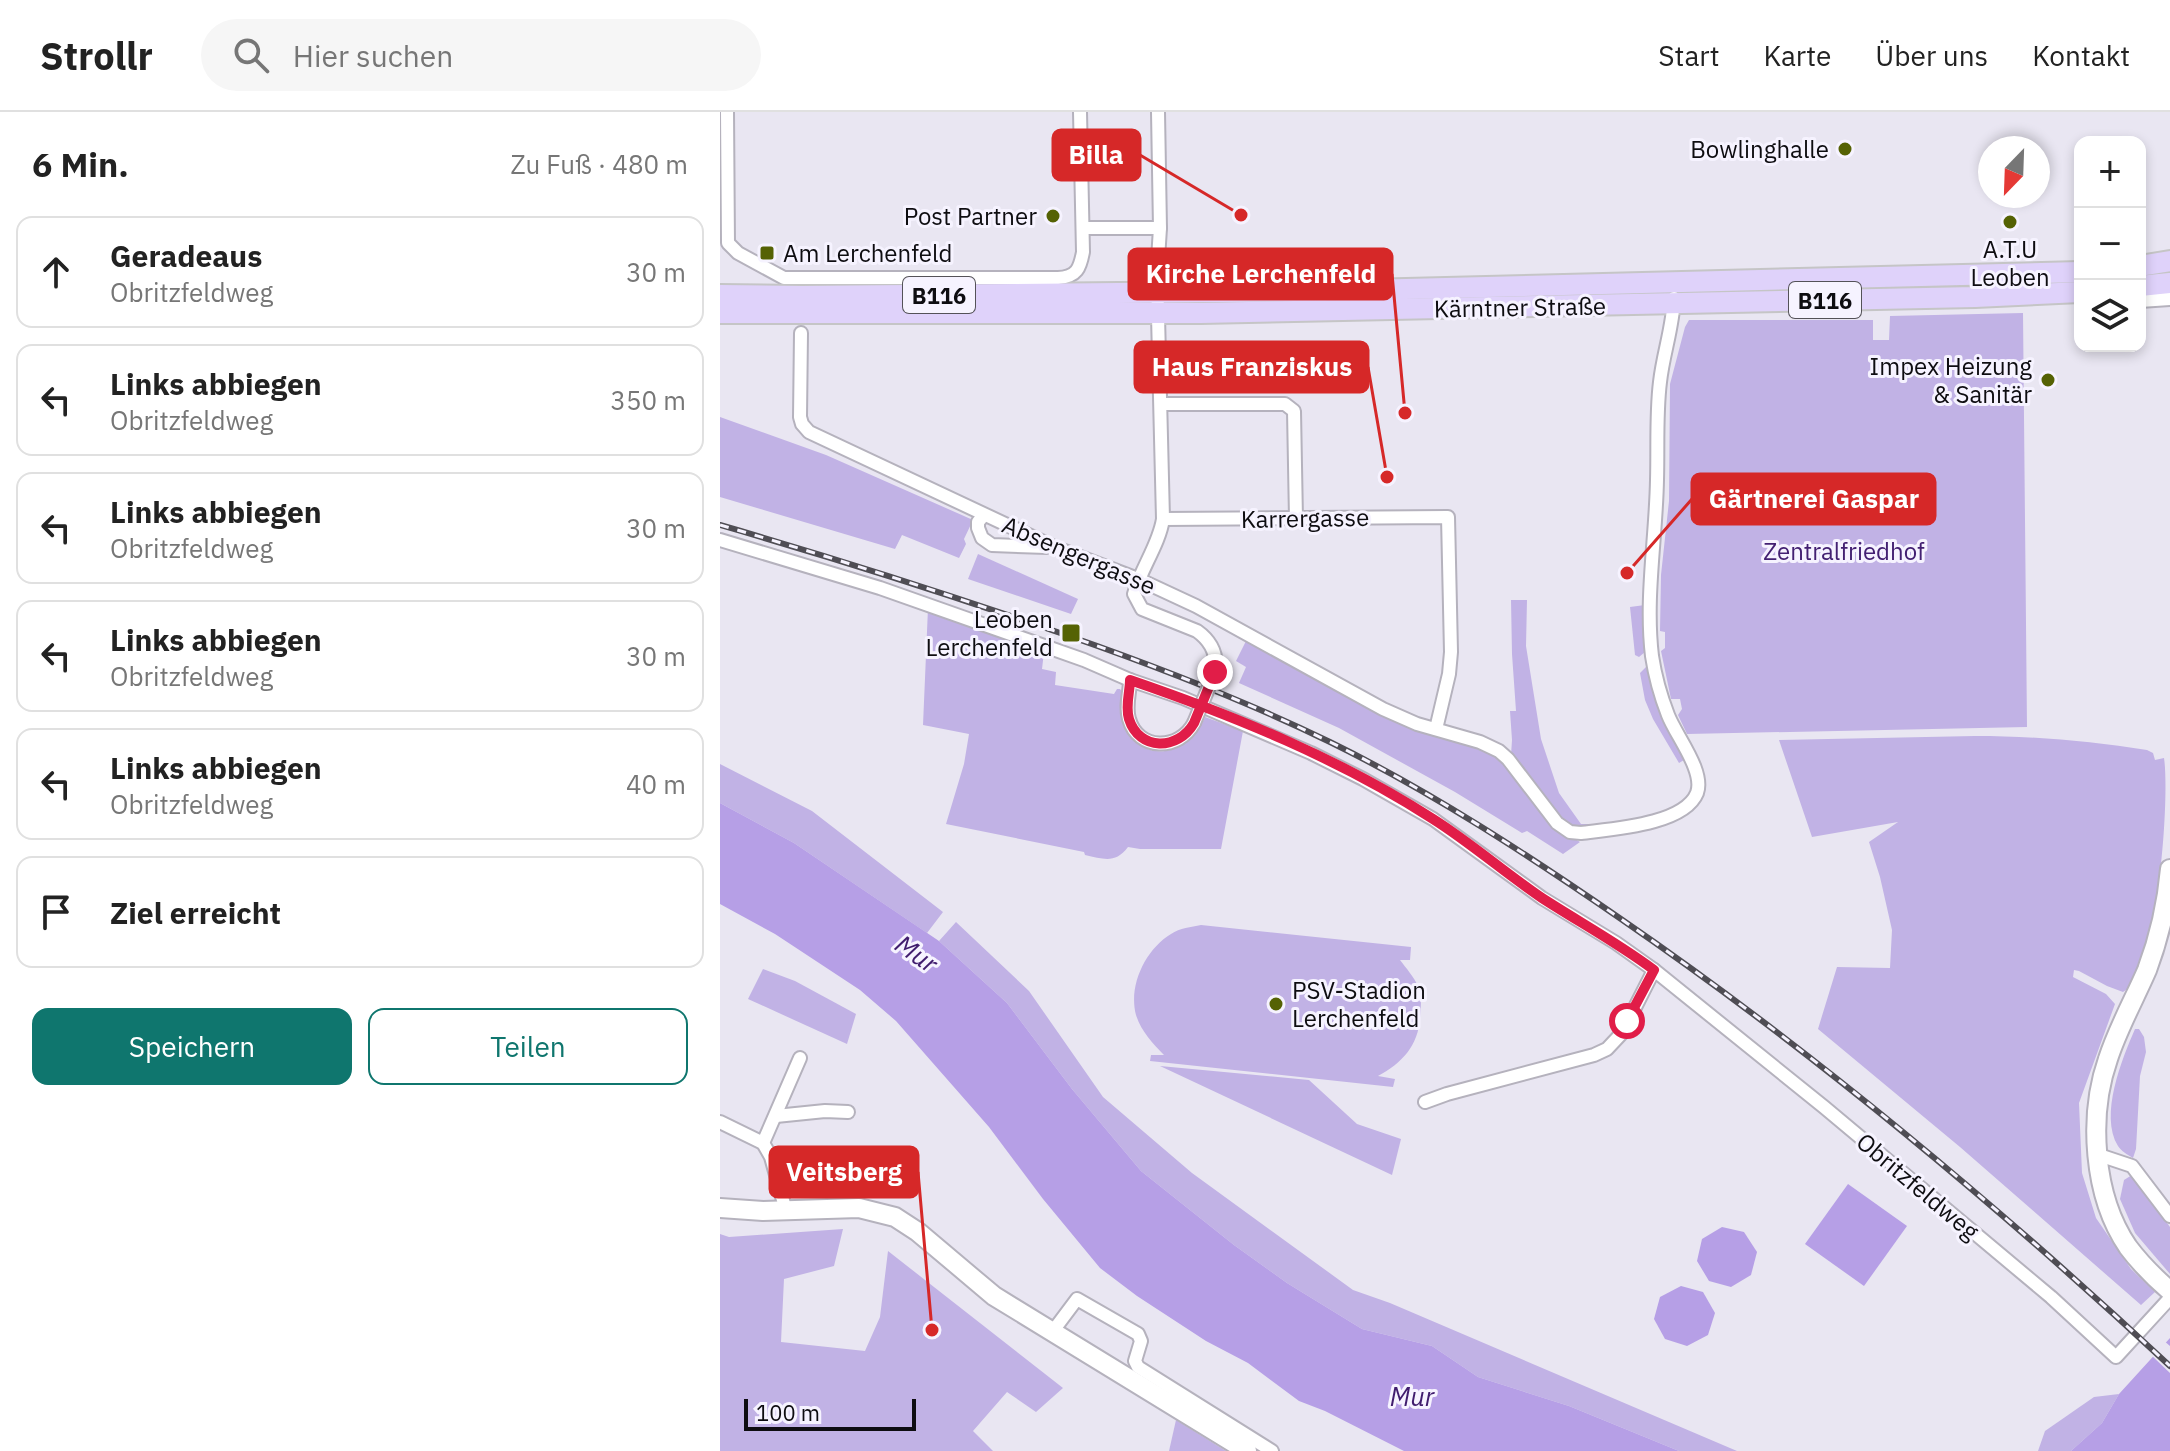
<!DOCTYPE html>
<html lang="de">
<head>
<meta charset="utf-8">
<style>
	:root { --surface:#fff; --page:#f6f6f6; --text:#222; --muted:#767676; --line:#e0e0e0; --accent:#0f766e }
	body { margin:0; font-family:"IBM Plex Sans",sans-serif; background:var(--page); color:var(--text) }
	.controls { position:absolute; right:24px; top:24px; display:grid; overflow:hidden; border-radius:16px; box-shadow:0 4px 12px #0003 }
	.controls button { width:72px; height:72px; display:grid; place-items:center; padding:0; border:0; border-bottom:2px solid var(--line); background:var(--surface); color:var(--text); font:40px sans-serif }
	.compass { position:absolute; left:1258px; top:24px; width:72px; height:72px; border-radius:50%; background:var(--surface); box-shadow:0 4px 12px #0003; rotate:203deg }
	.scale { position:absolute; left:24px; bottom:20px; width:172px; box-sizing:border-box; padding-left:8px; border:4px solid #0e0d11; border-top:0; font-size:22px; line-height:28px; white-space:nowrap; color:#0e0d11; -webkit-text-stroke:6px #f6f3ff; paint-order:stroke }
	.stop { position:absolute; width:24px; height:24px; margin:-18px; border:6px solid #e11d48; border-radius:50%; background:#fff }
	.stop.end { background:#e11d48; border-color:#fff; box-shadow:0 2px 8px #0008 }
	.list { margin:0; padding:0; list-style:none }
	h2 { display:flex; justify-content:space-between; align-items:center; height:104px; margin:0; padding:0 32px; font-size:34px }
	h2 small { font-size:26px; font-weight:400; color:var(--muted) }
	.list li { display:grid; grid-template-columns:52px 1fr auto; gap:24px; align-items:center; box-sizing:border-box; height:112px; margin:0 16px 16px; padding:0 16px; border:2px solid var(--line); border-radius:16px }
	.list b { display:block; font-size:30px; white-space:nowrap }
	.list p { margin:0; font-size:26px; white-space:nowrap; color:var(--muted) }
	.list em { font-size:26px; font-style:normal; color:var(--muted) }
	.actions { display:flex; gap:16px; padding:24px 32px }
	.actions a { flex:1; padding:18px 0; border:2px solid var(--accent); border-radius:16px; text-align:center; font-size:28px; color:var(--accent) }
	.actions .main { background:var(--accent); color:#fff }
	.icon { flex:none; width:44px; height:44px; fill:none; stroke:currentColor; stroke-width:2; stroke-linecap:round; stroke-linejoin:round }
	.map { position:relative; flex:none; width:1450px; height:1339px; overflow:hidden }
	header { display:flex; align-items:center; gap:48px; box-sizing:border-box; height:112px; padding:0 40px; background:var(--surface); border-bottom:2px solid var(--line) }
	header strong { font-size:38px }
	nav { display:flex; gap:44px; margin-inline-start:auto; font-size:28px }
	.search { width:560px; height:72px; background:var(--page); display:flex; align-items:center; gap:20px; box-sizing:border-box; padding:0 28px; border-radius:44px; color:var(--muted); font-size:30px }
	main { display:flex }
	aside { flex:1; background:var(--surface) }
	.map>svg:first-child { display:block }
</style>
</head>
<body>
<header>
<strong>Strollr</strong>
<div class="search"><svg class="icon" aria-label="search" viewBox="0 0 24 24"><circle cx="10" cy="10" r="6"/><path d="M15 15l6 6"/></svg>Hier suchen</div>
<nav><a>Start</a><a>Karte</a><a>Über uns</a><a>Kontakt</a></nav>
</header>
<main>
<aside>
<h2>6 Min.<small>Zu Fuß · 480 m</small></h2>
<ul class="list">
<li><svg class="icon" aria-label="ahead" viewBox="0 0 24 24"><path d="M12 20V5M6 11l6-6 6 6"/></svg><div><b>Geradeaus</b><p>Obritzfeldweg</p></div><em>30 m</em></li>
<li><svg class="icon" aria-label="left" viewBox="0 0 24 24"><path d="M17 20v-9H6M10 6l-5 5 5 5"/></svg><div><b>Links abbiegen</b><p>Obritzfeldweg</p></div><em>350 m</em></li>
<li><svg class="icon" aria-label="left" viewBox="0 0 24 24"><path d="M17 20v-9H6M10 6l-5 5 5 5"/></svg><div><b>Links abbiegen</b><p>Obritzfeldweg</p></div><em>30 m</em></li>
<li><svg class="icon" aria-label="left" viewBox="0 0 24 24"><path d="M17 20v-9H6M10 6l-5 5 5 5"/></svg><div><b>Links abbiegen</b><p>Obritzfeldweg</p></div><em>30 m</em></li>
<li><svg class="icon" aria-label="left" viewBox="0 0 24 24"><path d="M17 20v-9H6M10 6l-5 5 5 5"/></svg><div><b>Links abbiegen</b><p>Obritzfeldweg</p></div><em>40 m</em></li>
<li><svg class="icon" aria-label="arrive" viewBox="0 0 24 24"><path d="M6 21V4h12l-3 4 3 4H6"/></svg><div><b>Ziel erreicht</b></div></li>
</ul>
<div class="actions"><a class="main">Speichern</a><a>Teilen</a></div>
</aside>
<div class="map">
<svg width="1450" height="1339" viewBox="0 0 1450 1339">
	<rect width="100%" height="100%" fill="#e9e6f2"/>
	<g fill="#c1b2e5">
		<polygon points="1303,201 1307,615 967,622 958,603 962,597 960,587 951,587 941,539 945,536 945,520 940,519 941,463 949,389 950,272 965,215 969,208 1153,208 1153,228 1169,228 1170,204"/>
		<polygon points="0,305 106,343 253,408 244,427 246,432 239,446 182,423 175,437 0,385"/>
		<polygon points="258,442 358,487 351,502 248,467"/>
		<polygon points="791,488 807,488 806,534 821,627 839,681 861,712 885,712 923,705 924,709 882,717 848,715 837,704 791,643 792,628 790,599 796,599 792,542"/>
		<polygon points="925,493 925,540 919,545 915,543 910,495"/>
		<path d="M208 496 324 540 322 557 336 560 335 573 394 582 397 577H400C409 588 400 605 408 618 429 656 471 638 485 605L523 619 501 737H420L408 735C395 752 384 747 365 743L364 740 226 712 244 652 249 622 203 613Z"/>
		<polygon points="526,529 593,565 762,635 782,646 837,716 860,730 843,742 807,719 802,721 735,680 619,616 519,571 526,555 516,549"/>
		<polygon points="926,555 944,610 964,648 959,651 933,607 925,588 920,561"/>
		<path d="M1255 624C1313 624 1370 629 1427 638L1433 641 1435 648 1444 646C1450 685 1438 860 1403 880L1387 874 1359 859 1354 858 1353 865 1386 882 1395 892 1359 991 1362 1061 1376 1106 1411 1157 1435 1180 1421 1193 1240 1035 1098 917 1117 855 1170 856 1172 818 1160 765 1149 730 1178 710 1092 725 1059 628Z"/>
		<polygon points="0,652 92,699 223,800 207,821 74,731 0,691"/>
		<polygon points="236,810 309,879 383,985 472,1061 633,1178 670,1191 1017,1339 959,1339 849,1294 758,1265 712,1234 642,1217 567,1171 514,1133 421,1059 352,977 287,891 219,829"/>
		<path d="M481 813 691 835 690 848H680C686 856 694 865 698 874 702 885 701 895 700 906 698 934 682 951 658 964L675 967 673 975 430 949 431 943H444C433 932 421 919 416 903 408 873 426 837 451 822 460 816 471 815 481 813Z"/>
		<polygon points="43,857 75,869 136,902 127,932 28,887"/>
		<path d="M1415 917H1419L1424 925 1426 940 1420 964 1416 1037 1413 1046C1408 1043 1401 1039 1398 1034 1379 1003 1402 947 1415 917Z"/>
		<polygon points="440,954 589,968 637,1012 681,1027 672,1063"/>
		<polygon points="1412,1063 1450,1115 1450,1162 1415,1121 1400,1087 1404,1068"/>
		<polygon points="123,1117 114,1154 64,1167 61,1230 145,1239 160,1205 168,1139 343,1276 316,1300 287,1280 253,1319 273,1339 0,1339 0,1122 9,1125"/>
		<polygon points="1399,1282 1382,1311 1351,1339 1318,1339 1325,1319 1374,1285"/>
		<polygon points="456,1308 506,1339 449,1339"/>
	</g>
	<g fill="#b69fe6">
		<polygon points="0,691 74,731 219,829 287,891 352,977 421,1059 514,1133 567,1171 642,1217 712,1234 758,1265 849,1294 959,1339 684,1339 605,1299 579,1289 528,1251 486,1229 417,1184 380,1156 323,1087 269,1015 176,909 140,878 55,822 0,792"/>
		<polygon points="1128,1072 1187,1114 1144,1174 1085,1132"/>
		<polygon points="1002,1115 1024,1120 1037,1140 1031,1163 1011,1175 989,1169 977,1149 982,1127"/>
		<polygon points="961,1174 983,1180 995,1201 988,1223 967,1234 945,1227 934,1207 940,1185"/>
		<polygon points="1450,1226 1450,1339 1351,1339 1382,1311 1399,1282"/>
	</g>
	<polygon fill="#e9e6f2" points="1443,1228 1450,1234 1450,1261 1430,1242"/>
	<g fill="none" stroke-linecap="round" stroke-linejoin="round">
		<g stroke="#b5b2bd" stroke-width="16">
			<g id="minor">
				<path d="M7 0 8 131 18 141 64 166H338C357 165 360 156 363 140L360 0"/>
				<path d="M438 0 440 116 437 163 443 407C439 433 421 456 414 482L422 497 477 519C491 529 498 542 495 560"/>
				<polyline points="364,116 440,116"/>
				<path d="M81 221 80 305 82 312 89 320 334 435 418 467 476 494 663 597 697 612 760 630 779 639 788 647 837 711 850 720 861 721C891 717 964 713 977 681 985 659 956 624 948 603 941 585 935 564 932 544 925 486 936 426 937 368 938 335 936 302 940 270 943 242 953 215 954 186"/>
				<polyline points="441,292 565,292 574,299 576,407"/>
				<polyline points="264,403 258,410 258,416 262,426 272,433 327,435"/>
				<polyline points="443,407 728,405 731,540 729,562 716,617"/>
				<polyline points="0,428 160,476 364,548 410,568 463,586 591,641 643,667 713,707 822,786 896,831 934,858 1104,995 1331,1185 1396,1245 1450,1186"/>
				<path d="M410 568C410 581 405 594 409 607 418 639 459 639 474 611"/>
				<polyline points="705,990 727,982 874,943 887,937 902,921 934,858"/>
				<polyline points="56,1004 105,999 128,1000"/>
				<polyline points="0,1010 43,1031 51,1045 66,1099"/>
				<polyline points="43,1031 80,946"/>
				<polyline points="1376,1042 1412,1054 1450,1104"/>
				<polyline points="333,1219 357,1187 418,1222 421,1229 415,1249 418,1255 552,1339"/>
			</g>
		</g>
		<g stroke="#b5b2bd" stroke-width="22">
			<g id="secondary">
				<polyline points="1420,186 1450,184"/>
				<path d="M1450 757C1447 791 1439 826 1427 858 1414 888 1398 916 1388 947 1368 1004 1373 1084 1408 1135 1420 1151 1435 1166 1450 1179"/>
				<polyline points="0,1096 43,1099 139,1096 175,1105 198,1120 274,1184 527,1339"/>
			</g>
		</g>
		<g stroke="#c5c5c6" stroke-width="24">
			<g id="primary">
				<polyline points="1420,154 1450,149"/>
				<polyline points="1420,174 1450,171"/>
				<polyline points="0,183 82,184 605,179 1360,160"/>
				<polyline points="0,201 481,201 1255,185 1360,180"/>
			</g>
		</g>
		<use href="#minor" stroke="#fff" stroke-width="12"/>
		<use href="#secondary" stroke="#fff" stroke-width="18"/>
		<use href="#primary" stroke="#dfd2fa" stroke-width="20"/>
		<g stroke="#4f4d54" stroke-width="6">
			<path id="rail" d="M0 413C118 447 234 484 349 524 438 555 526 589 610 630 712 680 808 743 901 807 1096 941 1277 1093 1450 1254"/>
		</g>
		<use href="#rail" stroke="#f6f3ff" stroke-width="3" stroke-dasharray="9" stroke-linecap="butt"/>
		<g stroke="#b5b2bd" stroke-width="16" stroke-linecap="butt">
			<polyline id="minor-bridge" points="474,611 495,560"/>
		</g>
		<use href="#minor-bridge" stroke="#fff" stroke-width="12"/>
	</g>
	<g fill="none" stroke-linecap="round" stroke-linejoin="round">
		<path stroke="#e11d48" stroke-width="10" d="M495 560 474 611C458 639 419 639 409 607 405 594 410 580 410 568 515 604 620 647 713 707 751 731 785 761 822 786 859 810 898 831 934 858L907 909"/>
	</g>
	<g fill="#556204" stroke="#f6f3ff" stroke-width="3">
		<circle cx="1125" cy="37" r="8"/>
		<circle cx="333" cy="104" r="8"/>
		<circle cx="1290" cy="110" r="8"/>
		<rect x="39" y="133" width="16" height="16" rx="4"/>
		<circle cx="1328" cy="268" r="8"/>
		<rect x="341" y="511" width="20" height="20" rx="4"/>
		<circle cx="556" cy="892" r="8"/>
	</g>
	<g text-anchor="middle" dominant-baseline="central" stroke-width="6" stroke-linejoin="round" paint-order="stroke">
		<g fill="#f6f3ff" stroke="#545258" stroke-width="2">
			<rect x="183" y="165" width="72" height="36" rx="6"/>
			<rect x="1069" y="170" width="72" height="36" rx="6"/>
		</g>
		<g font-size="22" font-weight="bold" fill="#0e0d11">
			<text x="219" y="183">B116</text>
			<text x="1105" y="188">B116</text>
		</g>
		<g font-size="24" fill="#0e0d11" stroke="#f6f3ff" text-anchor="end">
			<text x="1109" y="37">Bowlinghalle</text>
			<text x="317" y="104">Post Partner</text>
			<text x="1290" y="137" text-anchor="middle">A.T.U<tspan x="1290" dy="28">Leoben</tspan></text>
			<text x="63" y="141" text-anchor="start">Am Lerchenfeld</text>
			<text x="1312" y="254">Impex Heizung<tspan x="1312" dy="28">&amp; Sanitär</tspan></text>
			<text x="333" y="507">Leoben<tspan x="333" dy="28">Lerchenfeld</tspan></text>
			<text x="572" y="878" text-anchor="start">PSV-Stadion<tspan x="572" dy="28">Lerchenfeld</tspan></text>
		</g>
		<g font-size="24" fill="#0e0d11" stroke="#f6f3ff">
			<text transform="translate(800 195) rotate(-1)">Kärntner Straße</text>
			<text transform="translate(585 406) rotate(-1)">Karrergasse</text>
			<text transform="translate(359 443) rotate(23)">Absengergasse</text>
			<text transform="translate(1198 1074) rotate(40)">Obritzfeldweg</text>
		</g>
		<g font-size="24" fill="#432072" stroke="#f6f3ff">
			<text x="1124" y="439">Zentralfriedhof</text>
		</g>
		<g font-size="26" font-style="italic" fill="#401c6e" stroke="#f6f3ff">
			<text transform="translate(197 841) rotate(35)">Mur</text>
			<text x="692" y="1284">Mur</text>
		</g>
	</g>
	<path fill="none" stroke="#d62828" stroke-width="3" d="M521 103L420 43M685 301L672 162M667 365L648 255M907 461L972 387M212 1218L198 1060"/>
	<g fill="#d62828" stroke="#f6f3ff" stroke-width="3">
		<circle cx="521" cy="103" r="8"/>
		<circle cx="685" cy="301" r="8"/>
		<circle cx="667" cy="365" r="8"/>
		<circle cx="907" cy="461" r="8"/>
		<circle cx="212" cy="1218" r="8"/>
	</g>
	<g fill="#d62828" stroke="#d62828" stroke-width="3">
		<rect x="333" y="18" width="87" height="50" rx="8"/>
		<rect x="409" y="137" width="263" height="50" rx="8"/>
		<rect x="415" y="230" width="233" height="50" rx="8"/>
		<rect x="972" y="362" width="243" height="50" rx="8"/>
		<rect x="50" y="1035" width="148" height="50" rx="8"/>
	</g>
	<g font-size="26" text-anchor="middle" font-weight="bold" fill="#fff">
		<text x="376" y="52">Billa</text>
		<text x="541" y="171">Kirche Lerchenfeld</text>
		<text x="532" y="264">Haus Franziskus</text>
		<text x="1094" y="396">Gärtnerei Gaspar</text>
		<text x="124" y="1069">Veitsberg</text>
	</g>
</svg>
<div class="controls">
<button>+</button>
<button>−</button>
<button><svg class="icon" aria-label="layers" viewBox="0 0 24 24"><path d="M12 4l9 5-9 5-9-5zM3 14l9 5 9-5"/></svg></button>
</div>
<svg class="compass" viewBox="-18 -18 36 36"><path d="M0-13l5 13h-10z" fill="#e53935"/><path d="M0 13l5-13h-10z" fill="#767676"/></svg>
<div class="scale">100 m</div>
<div class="stop" style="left:907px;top:909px"></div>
<div class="stop end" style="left:495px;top:560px"></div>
</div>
</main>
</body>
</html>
